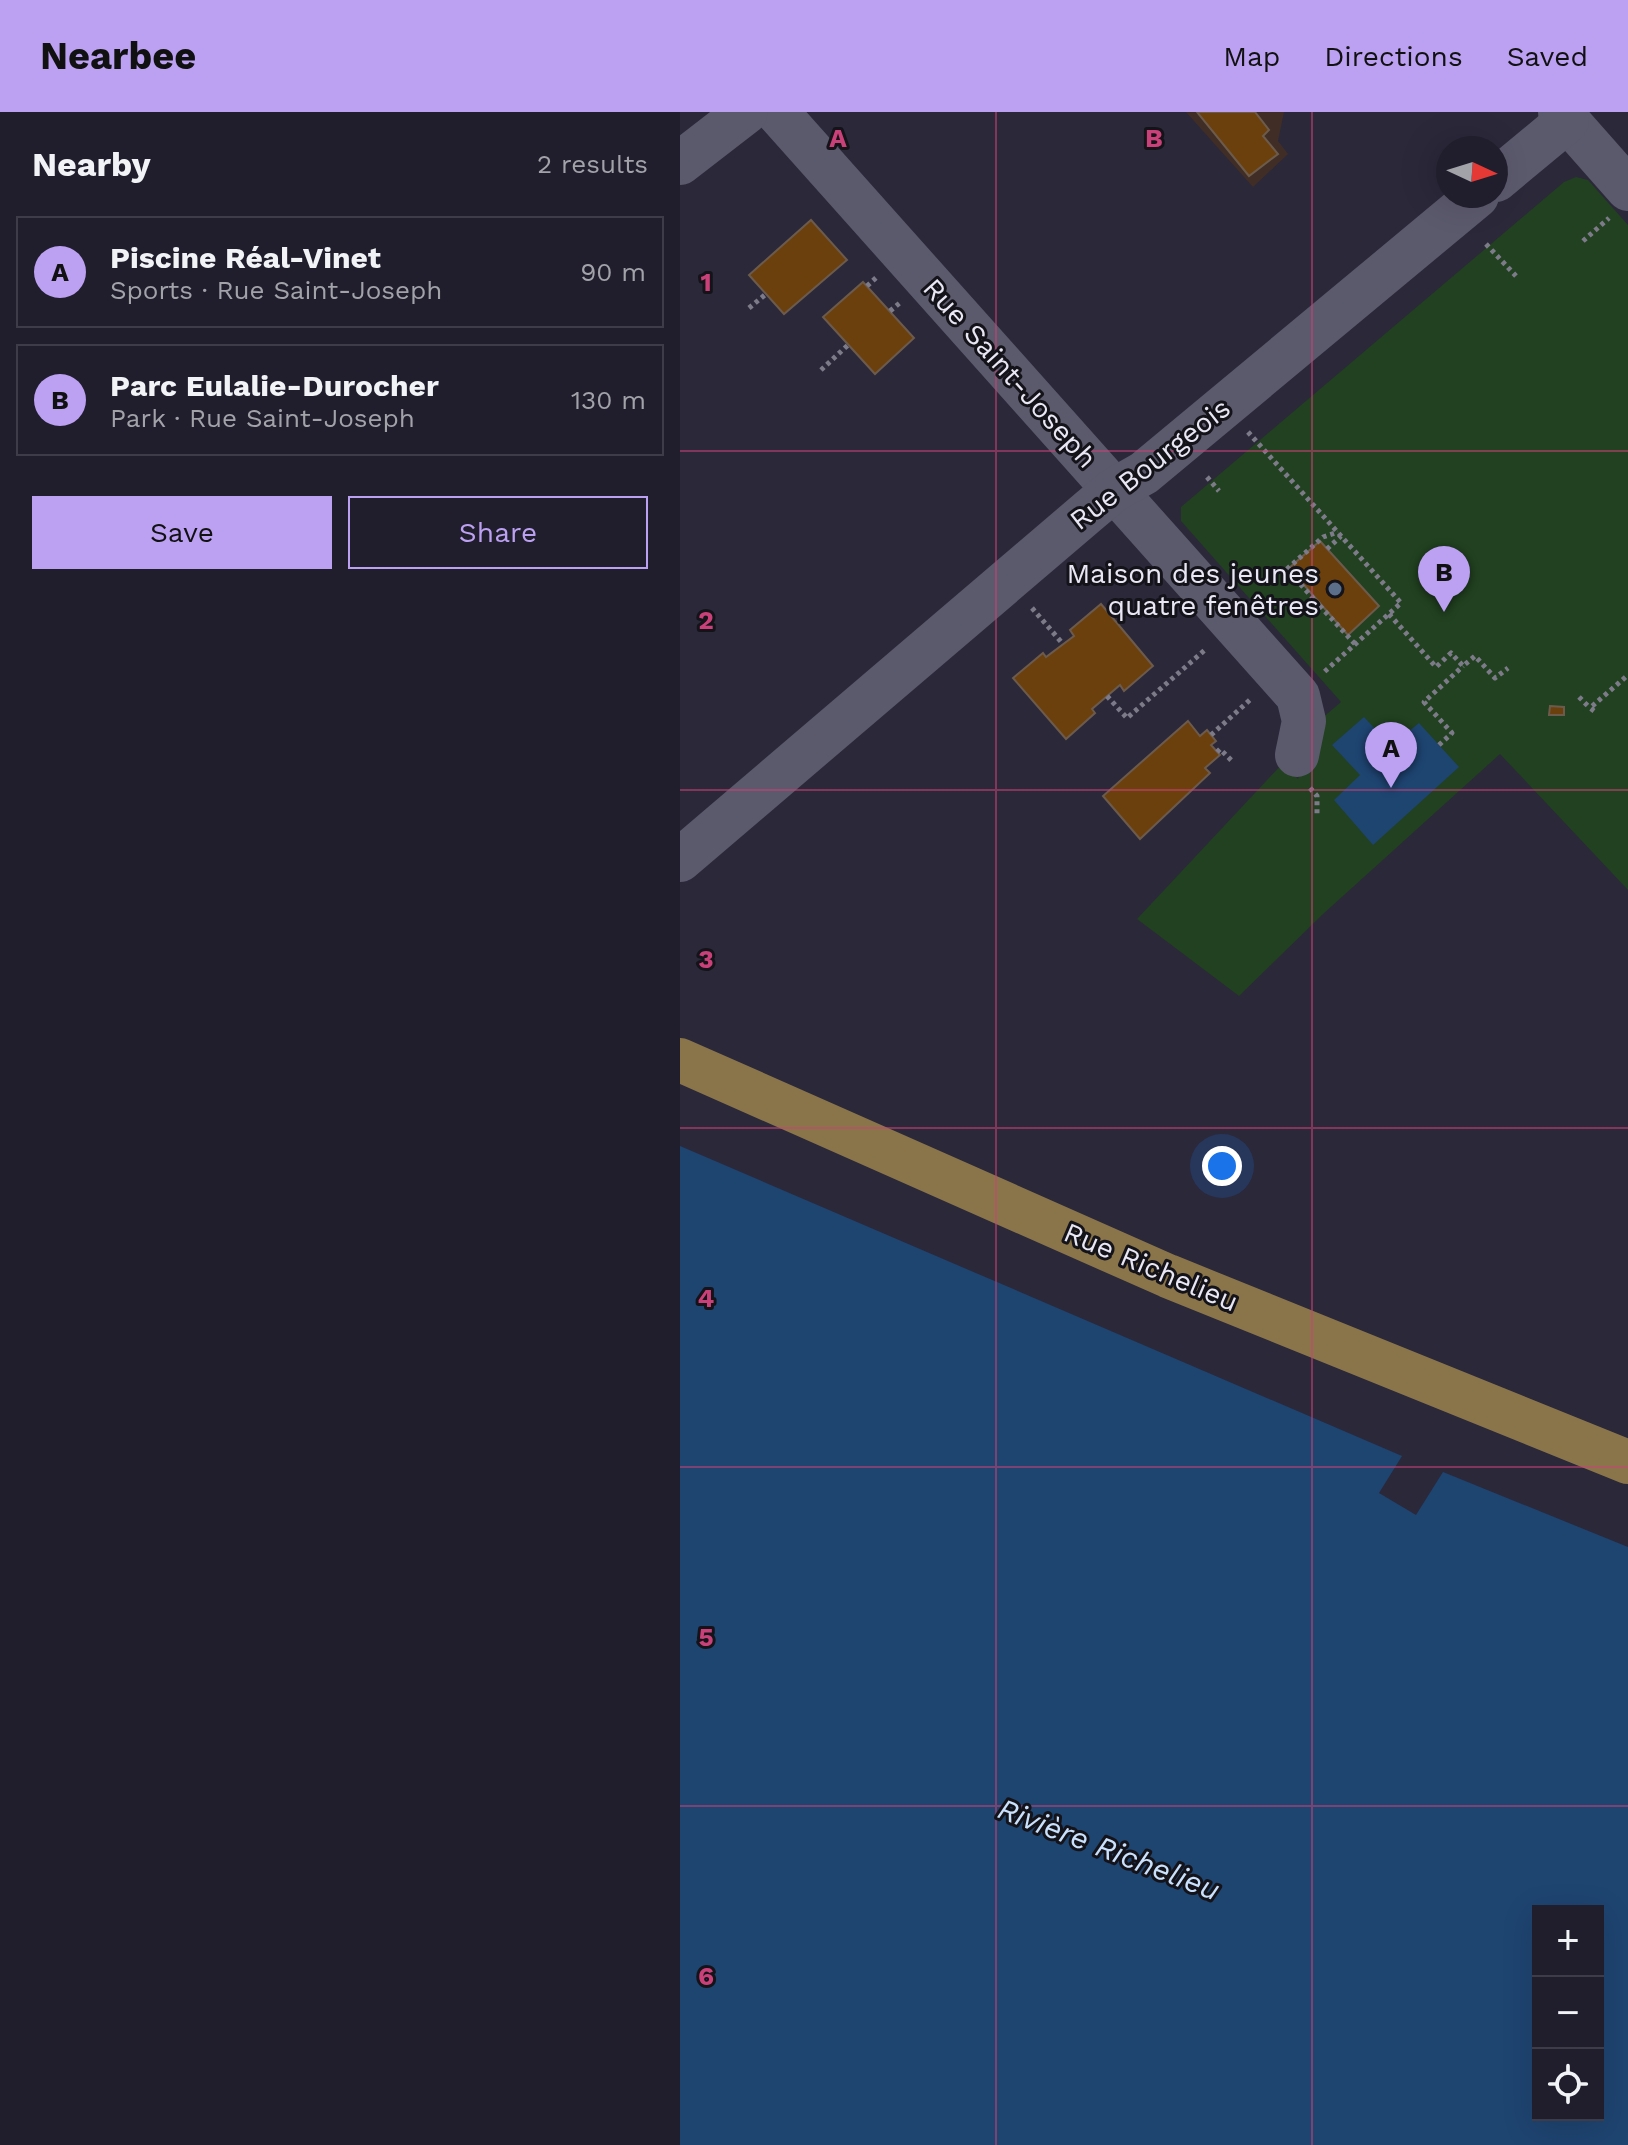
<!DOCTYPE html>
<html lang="en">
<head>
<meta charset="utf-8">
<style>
	:root { --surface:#201e2c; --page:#282734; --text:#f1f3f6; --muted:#a2a2a9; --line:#3d3c48; --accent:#bca0f2 }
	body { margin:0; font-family:"Work Sans",sans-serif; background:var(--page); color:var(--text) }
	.controls { position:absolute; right:24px; bottom:24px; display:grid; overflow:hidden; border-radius:0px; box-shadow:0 8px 32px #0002 }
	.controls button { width:72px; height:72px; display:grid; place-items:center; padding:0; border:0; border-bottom:2px solid var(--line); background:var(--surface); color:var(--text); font:40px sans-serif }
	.compass { position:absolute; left:756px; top:24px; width:72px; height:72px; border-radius:50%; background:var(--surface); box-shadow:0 8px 32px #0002; rotate:94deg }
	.you { position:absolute; left:542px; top:1054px; width:28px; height:28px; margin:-20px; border:6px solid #fff; border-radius:50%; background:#1a73e8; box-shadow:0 0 0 12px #1a73e833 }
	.badge { display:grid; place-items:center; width:52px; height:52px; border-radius:50%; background:var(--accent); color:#111; font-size:26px; font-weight:700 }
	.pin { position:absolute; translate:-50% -66px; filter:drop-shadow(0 2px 4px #0008) }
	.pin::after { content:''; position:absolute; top:42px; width:28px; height:24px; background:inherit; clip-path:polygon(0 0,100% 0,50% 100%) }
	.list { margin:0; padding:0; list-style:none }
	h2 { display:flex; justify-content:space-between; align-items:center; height:104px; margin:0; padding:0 32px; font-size:34px }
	h2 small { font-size:26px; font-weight:400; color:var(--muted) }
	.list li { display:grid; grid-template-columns:52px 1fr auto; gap:24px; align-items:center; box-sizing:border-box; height:112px; margin:0 16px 16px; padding:0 16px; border:2px solid var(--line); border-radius:0px }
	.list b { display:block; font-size:30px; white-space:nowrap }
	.list p { margin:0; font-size:26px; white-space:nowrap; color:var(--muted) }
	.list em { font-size:26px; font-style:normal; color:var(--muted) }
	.actions { display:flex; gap:16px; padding:24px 32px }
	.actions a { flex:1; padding:18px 0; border:2px solid var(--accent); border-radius:0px; text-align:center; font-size:28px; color:var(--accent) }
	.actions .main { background:var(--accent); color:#111 }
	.icon { flex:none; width:44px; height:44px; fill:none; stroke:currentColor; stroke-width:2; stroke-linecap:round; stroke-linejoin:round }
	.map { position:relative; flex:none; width:948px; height:2033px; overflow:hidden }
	header { display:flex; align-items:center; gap:48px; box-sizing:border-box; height:112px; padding:0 40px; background:var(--accent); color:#111 }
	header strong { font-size:38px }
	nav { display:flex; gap:44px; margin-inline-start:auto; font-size:28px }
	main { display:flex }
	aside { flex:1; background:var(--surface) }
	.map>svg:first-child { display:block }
</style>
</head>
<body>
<header>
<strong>Nearbee</strong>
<nav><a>Map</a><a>Directions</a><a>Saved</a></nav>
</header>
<main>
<aside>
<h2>Nearby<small>2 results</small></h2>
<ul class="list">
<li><span class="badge">A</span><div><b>Piscine Réal-Vinet</b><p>Sports · Rue Saint-Joseph</p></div><em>90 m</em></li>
<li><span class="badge">B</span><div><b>Parc Eulalie-Durocher</b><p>Park · Rue Saint-Joseph</p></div><em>130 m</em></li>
</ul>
<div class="actions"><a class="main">Save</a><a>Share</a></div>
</aside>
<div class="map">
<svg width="948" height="2033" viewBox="0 0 948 2033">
	<rect width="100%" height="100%" fill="#2b283a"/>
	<polygon fill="#402e26" points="506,0 604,0 598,29 608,42 573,75"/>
	<polygon fill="#214120" points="896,65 908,68 948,113 948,778 820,642 642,803 559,884 457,807 603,651 618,667 634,613 661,590 501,409 501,395 884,70"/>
	<g fill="#1e4470" fill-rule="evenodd">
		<polygon points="684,605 711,634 739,611 779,655 693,733 654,688 680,663 652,633"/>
		<path d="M0 1034 722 1344 699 1381 736 1403 763 1360 948 1435V2033H0ZM858 1799H918V2003H858Z"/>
	</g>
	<g fill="#6b400c" stroke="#6c5b4c" stroke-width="2">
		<polygon points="517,0 575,0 589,18 583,24 598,42 569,64"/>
		<polygon points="131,108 167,148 104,202 69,163"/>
		<polygon points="183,170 234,226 195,262 143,205"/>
		<polygon points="640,429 699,494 668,523 609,456"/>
		<polygon points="421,492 473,554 444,579 440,573 412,597 415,601 386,627 333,566 363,541 366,545 394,524 390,518"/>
		<polygon points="870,594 884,595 884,603 869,603"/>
		<polygon points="508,609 520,624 527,618 536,629 531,633 540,643 525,656 530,661 460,727 423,684"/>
	</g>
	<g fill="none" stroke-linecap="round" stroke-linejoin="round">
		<g stroke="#7d7b8a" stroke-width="5" stroke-dasharray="4 4" stroke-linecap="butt">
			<polyline points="903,129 929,106"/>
			<polyline points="806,132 836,164"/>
			<polyline points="187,174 198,164"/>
			<polyline points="69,196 86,182"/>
			<polyline points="210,199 221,190"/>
			<polyline points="141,258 168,233"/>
			<polyline points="568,320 721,491 643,561"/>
			<polyline points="527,365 539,379"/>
			<polyline points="647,437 661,424"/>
			<polyline points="639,493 607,457 643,425 658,420"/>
			<polyline points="352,496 383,532"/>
			<polyline points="634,498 639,493 675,532"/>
			<polyline points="709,502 756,555 771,541 783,554 795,544 815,566 828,556"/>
			<polyline points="427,584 447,606 526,537"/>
			<polyline points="899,585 910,596"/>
			<polyline points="914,599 910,596 948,563"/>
			<polyline points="531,623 572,586"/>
			<polyline points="759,633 772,621 744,590 783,554"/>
			<polyline points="537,640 540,637 553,650"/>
			<polyline points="630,676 637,684 637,704"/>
		</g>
		<g stroke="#5b596c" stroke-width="44">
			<polyline points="97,0 618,584 624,609 617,643"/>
			<polyline points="880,0 948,77"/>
			<polyline points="0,51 66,0"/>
			<polyline points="816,68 887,9"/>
			<polyline points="0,748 410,398 434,378 464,361 797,84"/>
		</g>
		<polyline stroke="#8a754a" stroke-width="44" points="0,948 488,1164 948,1350"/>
	</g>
	<path fill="none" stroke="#ca4179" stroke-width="2" stroke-opacity="0.55" d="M316 0V2033M632 0V2033M0 339H948M0 678H948M0 1016H948M0 1355H948M0 1694H948"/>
	<circle fill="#5c6f8a" stroke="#14131a" stroke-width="3" cx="655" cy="477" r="8"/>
	<g text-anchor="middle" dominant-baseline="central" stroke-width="6" stroke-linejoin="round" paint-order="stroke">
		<g font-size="28" fill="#e8e7f3" stroke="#14131a">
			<text transform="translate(330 261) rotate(48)">Rue Saint-Joseph</text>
			<text transform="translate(470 352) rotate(-38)">Rue Bourgeois</text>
			<text transform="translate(471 1155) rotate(23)">Rue Richelieu</text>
		</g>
		<g font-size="28" fill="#e8e7f3" stroke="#14131a" text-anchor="end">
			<text x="639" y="461">Maison des jeunes<tspan x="639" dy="32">quatre fenêtres</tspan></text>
		</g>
		<g font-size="30" font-style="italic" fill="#c9e1fd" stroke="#14131a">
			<text transform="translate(429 1737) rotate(21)">Rivière Richelieu</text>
		</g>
	</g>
	<g font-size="26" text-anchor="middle" font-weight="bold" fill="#ca4179" stroke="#14131a" stroke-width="6" stroke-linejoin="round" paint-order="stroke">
		<text x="158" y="35">A</text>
		<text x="474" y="35">B</text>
		<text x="26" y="179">1</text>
		<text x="26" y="517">2</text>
		<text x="26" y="856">3</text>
		<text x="26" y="1195">4</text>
		<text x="26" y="1534">5</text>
		<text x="26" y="1873">6</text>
	</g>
</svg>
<div class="controls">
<button>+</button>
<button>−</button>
<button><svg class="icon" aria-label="locate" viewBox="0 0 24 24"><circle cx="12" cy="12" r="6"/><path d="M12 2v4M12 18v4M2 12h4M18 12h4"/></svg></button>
</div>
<svg class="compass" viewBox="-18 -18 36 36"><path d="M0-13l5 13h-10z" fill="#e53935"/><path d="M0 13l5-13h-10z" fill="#a2a2a9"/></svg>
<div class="you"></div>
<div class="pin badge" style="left:711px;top:676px">A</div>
<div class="pin badge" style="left:764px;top:500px">B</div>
</div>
</main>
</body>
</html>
